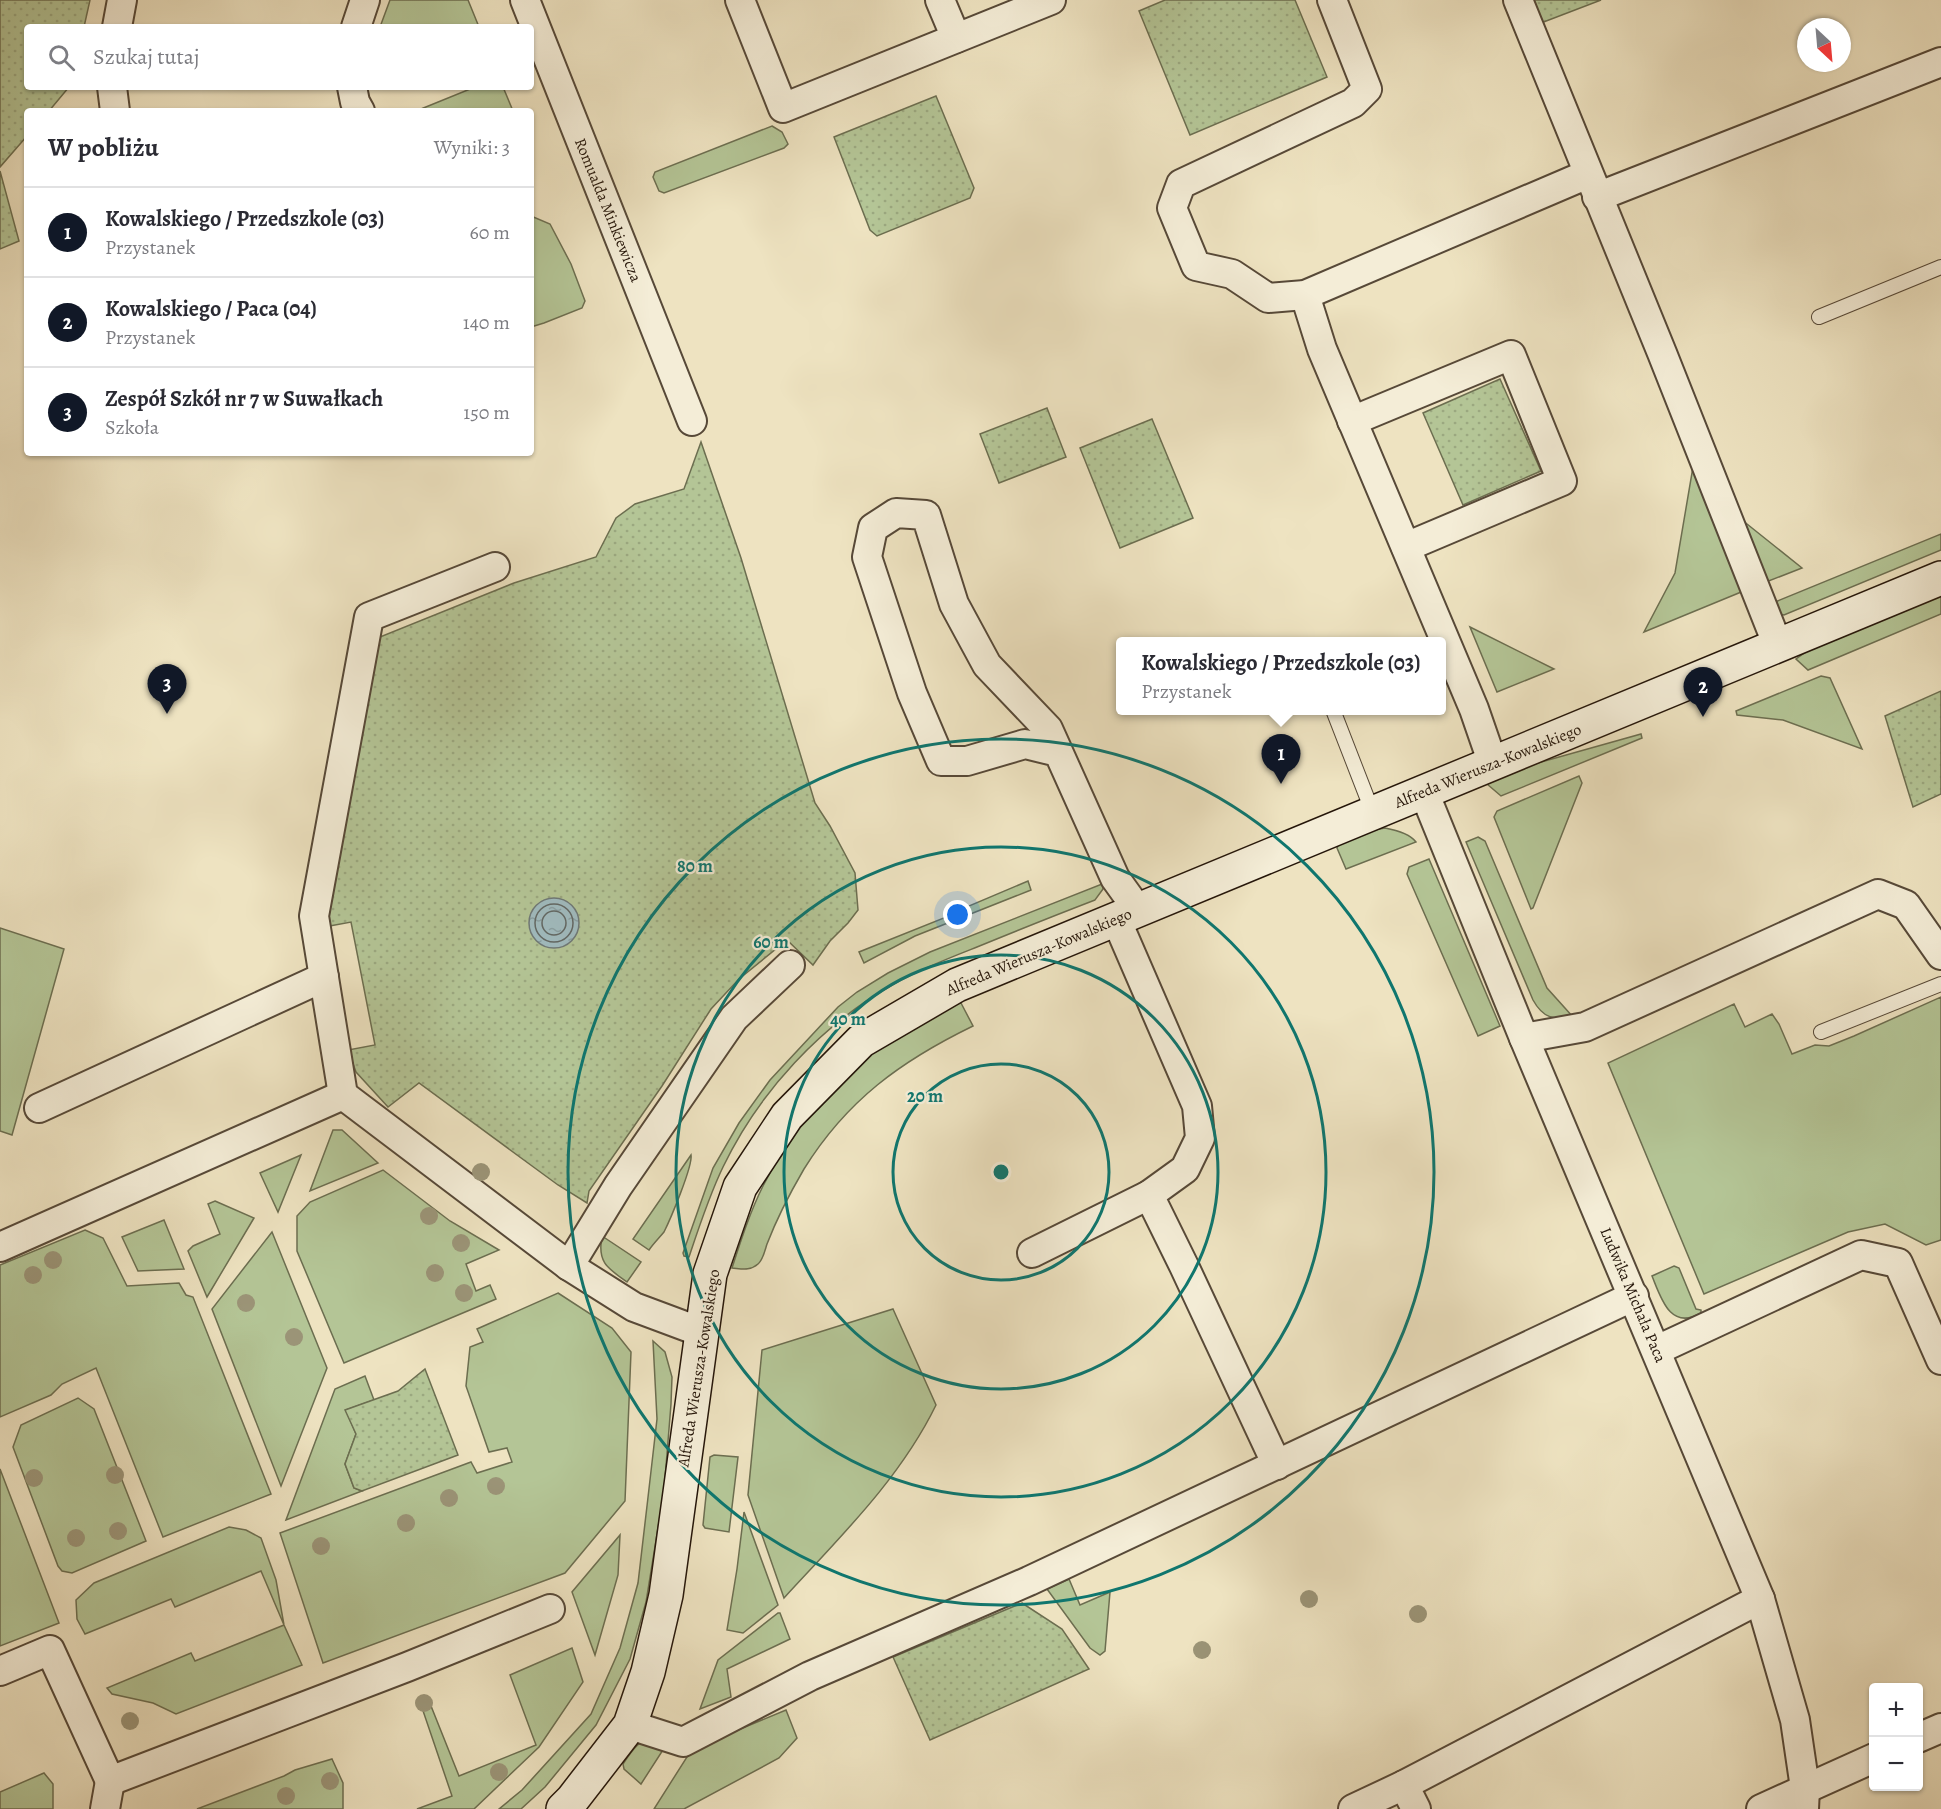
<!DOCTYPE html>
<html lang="pl">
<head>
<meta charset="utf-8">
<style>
	:root { --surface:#fff; --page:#f7f7f7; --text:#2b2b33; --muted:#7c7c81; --line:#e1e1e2; --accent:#111827 }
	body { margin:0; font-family:Alegreya,serif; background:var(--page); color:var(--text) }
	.controls { position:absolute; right:18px; bottom:18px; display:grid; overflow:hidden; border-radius:6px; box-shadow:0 2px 4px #0004 }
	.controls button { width:54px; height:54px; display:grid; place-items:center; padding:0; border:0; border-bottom:2px solid var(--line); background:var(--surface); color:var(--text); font:30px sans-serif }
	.compass { position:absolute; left:1797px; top:18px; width:54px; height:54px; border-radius:50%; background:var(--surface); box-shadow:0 2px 4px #0004; rotate:154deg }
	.you { position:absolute; left:958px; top:915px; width:21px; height:21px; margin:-15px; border:4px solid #fff; border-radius:50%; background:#1a73e8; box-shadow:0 0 0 9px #1a73e833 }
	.badge { display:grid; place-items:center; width:39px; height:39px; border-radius:50%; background:var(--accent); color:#fff; font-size:20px; font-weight:700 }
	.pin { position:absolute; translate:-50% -50px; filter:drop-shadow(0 2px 3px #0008) }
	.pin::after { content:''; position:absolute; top:32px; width:21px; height:18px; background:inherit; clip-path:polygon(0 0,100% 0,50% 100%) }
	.popup { position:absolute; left:1116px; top:637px; width:330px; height:78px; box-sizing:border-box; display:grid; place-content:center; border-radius:6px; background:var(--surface); filter:drop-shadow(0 2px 4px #0005); font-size:20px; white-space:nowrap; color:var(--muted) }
	.popup b { font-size:22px; color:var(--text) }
	.popup::after { content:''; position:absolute; left:50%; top:100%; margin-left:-12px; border:12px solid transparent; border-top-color:var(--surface) }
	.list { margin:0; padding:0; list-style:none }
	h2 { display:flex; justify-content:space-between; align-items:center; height:78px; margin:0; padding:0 24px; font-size:26px }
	h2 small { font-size:20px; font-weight:400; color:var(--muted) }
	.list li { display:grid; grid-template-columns:39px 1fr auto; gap:18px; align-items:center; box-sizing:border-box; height:90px; padding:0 24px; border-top:2px solid var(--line) }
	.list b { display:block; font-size:22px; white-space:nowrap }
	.list p { margin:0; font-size:20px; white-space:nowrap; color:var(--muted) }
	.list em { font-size:20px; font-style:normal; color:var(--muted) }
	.icon { flex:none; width:33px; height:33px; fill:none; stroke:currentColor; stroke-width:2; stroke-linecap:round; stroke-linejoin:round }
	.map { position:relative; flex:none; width:1941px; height:1809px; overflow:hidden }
	.search { position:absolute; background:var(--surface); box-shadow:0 2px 4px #0004; left:24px; top:24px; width:510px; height:66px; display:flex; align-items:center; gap:15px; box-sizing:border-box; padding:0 21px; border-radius:6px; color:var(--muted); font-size:22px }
	.panel { position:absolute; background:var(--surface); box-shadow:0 2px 4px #0004; left:24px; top:108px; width:510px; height:348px; border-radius:6px }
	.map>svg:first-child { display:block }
</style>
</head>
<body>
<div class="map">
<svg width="1941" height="1809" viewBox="0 0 1941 1809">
	<defs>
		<pattern id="park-dots" width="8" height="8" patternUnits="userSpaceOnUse" patternTransform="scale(1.5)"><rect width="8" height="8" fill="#b4c596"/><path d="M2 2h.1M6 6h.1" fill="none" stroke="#9ba880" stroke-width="1.8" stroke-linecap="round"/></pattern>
		<pattern id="water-ripples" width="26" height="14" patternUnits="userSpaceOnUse" patternTransform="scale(1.5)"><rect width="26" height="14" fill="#a0bbbf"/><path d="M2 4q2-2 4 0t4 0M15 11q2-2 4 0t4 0" fill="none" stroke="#8aa0a3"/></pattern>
	</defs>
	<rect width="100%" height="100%" fill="#eee3c1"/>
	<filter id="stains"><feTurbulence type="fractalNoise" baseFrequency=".00333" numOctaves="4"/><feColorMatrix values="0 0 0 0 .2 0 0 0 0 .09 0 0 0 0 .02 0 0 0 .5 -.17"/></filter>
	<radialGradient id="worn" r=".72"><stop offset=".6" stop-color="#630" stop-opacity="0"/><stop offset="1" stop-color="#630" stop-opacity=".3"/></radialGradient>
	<g fill="#b4c596" stroke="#6c6e50" stroke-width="1.5">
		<polygon points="390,0 468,0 479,27 380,27"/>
		<polygon points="475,87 503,87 513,111 416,111"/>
		<polygon points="772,126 782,132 788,144 784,148 664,193 659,191 653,177 655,172"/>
		<polygon points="531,216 550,224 571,264 585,301 582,308 544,323 531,327"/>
		<polygon points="1694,461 1746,590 1644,632 1675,573"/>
		<polygon points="1742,520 1802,568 1766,582"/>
		<polygon points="1941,534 1941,550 1784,615 1779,614 1775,602"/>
		<polygon points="1941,594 1941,614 1808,670 1796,659 1810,649"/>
		<polygon points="1470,627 1554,669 1497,692"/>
		<polygon points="1821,676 1830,678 1862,749 1783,720 1737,715 1736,711"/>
		<polygon points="1641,734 1642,738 1501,796 1487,784 1527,766"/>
		<polygon points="1579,776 1582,783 1533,908 1531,909 1494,817 1497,811"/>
		<path d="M1385 828C1396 830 1409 833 1416 842L1346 869 1337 848 1339 843 1374 830Z"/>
		<path d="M1478 837 1485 841 1547 988 1573 1017C1553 1020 1543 1018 1533 1000L1466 842Z"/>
		<polygon points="1429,859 1500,1026 1478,1036 1407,874 1409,867"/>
		<polygon points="1028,881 1031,890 915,936 864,963 859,952 949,916 950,914"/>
		<path d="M1102 884 1103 889 1095 900C1056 915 1016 931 977 947 949 958 920 969 894 984 821 1025 759 1092 723 1167 709 1196 699 1227 689 1257L684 1256 683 1253 713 1168 739 1123 770 1080 838 1007 857 992 888 973 930 952Z"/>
		<polygon points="0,928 64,949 12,1135 0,1131"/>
		<polygon points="1941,997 1941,1240 1926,1245 1885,1224 1848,1232 1704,1294 1608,1063 1734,1004 1745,1027 1772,1014 1779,1024 1792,1054 1815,1045 1829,1046 1854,1036"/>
		<path d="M961 1003 973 1026C901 1061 847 1100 804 1169 790 1193 777 1218 767 1244 765 1250 763 1260 758 1264 750 1271 743 1269 732 1268 741 1240 750 1212 763 1186 790 1132 831 1083 880 1047 902 1030 931 1018 956 1004Z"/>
		<polygon points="333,1130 342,1130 378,1163 310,1191"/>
		<polygon points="301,1155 278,1212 260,1173"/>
		<path d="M691 1155C693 1166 670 1220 664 1232 659 1238 653 1244 649 1250L633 1239Z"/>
		<polygon points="383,1170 450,1221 499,1250 466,1264 476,1291 490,1285 496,1299 344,1363 297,1251 297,1216 310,1202"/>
		<polygon points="215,1201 254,1218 207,1297 188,1251 193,1246 220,1234 208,1204"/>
		<polygon points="164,1220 184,1269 138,1271 122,1237"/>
		<polygon points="85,1230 103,1238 127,1286 179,1283 186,1295 193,1297 271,1494 163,1537 96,1368 62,1384 51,1395 0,1417 0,1265"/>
		<polygon points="272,1232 327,1368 281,1486 212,1309"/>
		<path d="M602 1236 641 1262 627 1282C607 1268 597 1262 602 1236Z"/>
		<path d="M1674 1266 1679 1268 1696 1309 1701 1310V1313C1670 1331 1661 1298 1652 1276Z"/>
		<polygon points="558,1293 612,1328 631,1352 625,1501 565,1573 323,1663 280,1533 471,1462 477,1473 512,1462 507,1448 489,1452 466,1386 470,1347 483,1342 477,1329"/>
		<path d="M893 1309 936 1405C900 1479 839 1538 784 1598L748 1495 762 1350Z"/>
		<polygon points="653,1341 665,1352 672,1377 671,1404 664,1491 646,1602 630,1659 596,1725 545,1787 521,1809 499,1809 522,1790 591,1714 620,1648 638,1583 647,1506 657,1419"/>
		<polygon points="365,1376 374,1400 346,1410 356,1434 345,1464 354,1488 362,1491 286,1520 335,1389"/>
		<polygon points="78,1398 94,1409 146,1541 72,1573 62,1571 58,1566 13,1447 21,1425"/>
		<polygon points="714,1455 738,1457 729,1532 705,1528 703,1525 710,1457"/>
		<polygon points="0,1469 59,1623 0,1646"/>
		<polygon points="744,1512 778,1605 743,1633 727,1630 737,1569"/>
		<polygon points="229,1527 246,1530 261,1538 276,1580 284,1625 302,1665 176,1714 153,1703 112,1694 107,1688 191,1653 195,1661 284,1625 261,1571 175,1607 171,1599 85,1634 77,1619 76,1600 94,1583"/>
		<polygon points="620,1535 618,1575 595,1655 572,1592"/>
		<polygon points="1069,1579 1080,1605 1110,1592 1105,1651 1100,1655 1090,1648 1047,1589"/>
		<polygon points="778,1613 780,1613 790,1639 727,1669 731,1697 700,1709 718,1660"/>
		<polygon points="572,1648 583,1682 539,1747 474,1809 417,1809 452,1796 419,1699 427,1696 459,1776 536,1745 510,1675"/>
		<polygon points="786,1710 797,1738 779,1758 684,1809 654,1809 692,1749"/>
		<path d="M670 1739 641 1784 624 1769 623 1764C641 1737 639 1742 670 1739Z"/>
		<polygon points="332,1759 343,1783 343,1809 197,1809 284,1776 295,1770"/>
		<polygon points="44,1773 53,1784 53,1809 0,1809 0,1792"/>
	</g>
	<g fill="url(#park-dots)" stroke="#6c6e50" stroke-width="1.5">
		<polygon points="0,0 90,0 84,27 27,27 27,87 69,87 49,111 27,111 27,136 0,167"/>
		<polygon points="1165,0 1295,0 1327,77 1190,135 1139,11"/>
		<polygon points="1532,0 1601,0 1541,23"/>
		<polygon points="936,96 974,188 970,198 877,236 870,230 834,137"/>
		<polygon points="0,171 19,241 0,249"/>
		<polygon points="1500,379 1541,471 1463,505 1423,413"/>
		<polygon points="1047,408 1066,457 999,483 980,434"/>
		<polygon points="1152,419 1193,518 1120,548 1080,448"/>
		<polygon points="701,442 741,558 815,803 830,826 855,873 858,910 848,923 830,941 813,965 787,940 739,979 711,1009 662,1086 589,1191 587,1203 558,1185 419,1083 388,1107 356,1072 348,1050 375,1045 351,922 324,927 370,641 514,583 596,557 616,518 635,504 684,489"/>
		<polygon points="1941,691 1941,794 1913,807 1885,716"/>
		<polygon points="425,1369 458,1455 362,1491 354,1488 345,1464 356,1434 345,1410 398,1391"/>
		<polygon points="1022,1603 1062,1629 1089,1669 930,1740 893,1657"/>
	</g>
	<circle fill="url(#water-ripples)" stroke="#6f7977" stroke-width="1.5" cx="554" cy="923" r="25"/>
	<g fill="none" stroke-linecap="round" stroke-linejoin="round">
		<g stroke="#626864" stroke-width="1.5">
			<circle cx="554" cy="923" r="19"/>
			<circle cx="554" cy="923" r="12"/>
		</g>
		<g stroke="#574938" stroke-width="16">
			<g id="lane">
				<polyline points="1819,317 1941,267"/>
				<polyline points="1333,710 1373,813"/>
				<polyline points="1821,1032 1941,984"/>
			</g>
		</g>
		<g stroke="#574938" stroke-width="32">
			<g id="street">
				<polyline points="525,0 692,421"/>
				<polyline points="740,0 783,108 1051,0"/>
				<polyline points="940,0 956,38"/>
				<polyline points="1332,0 1367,89 1353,103 1181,184 1172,208 1196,266 1232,274 1268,298 1305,295 1588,174"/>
				<polyline points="1518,0 1662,353 1778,646"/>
				<polyline points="117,27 122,0"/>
				<polyline points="356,27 365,0"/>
				<polyline points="112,87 115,111"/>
				<polyline points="352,87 355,102 360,111"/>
				<polyline points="1597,197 1941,62"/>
				<polyline points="1305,295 1322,349 1474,709 1493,764"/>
				<polyline points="1352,421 1511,355 1562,481 1406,547"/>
				<polyline points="495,567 369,617 314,916 343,1095 569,1266 634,1307 701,1332"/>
				<polyline points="1058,752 1025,744 967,761 941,761 912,693 867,557 873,528 896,513 926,515 954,604 987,665 1048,729 1115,878 1138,910"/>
				<polyline points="1424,792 1524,1038 1760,1599 1795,1720 1805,1788 1804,1809"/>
				<polyline points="1116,919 1197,1106 1200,1138 1185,1169 1149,1195 1184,1266 1277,1465"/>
				<polyline points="1524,1038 1585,1027 1878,894 1906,905 1941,955"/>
				<polyline points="39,1108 324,977"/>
				<polyline points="0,1247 343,1095"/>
				<polyline points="1032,1253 1149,1195"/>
				<polyline points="569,1266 618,1186 734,1018 790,965"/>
				<polyline points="1657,1350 1861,1255 1898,1263 1941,1360"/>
				<polyline points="0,1671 50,1650 110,1781 407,1667 550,1609"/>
				<polyline points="630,1725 683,1742 810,1676 1029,1581 1634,1296"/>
				<polyline points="1918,1738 1941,1728"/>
				<polyline points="105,1809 110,1781"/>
				<polyline points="1353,1809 1404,1785"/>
				<polyline points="1416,1809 1404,1785 1760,1599"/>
				<polyline points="1761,1809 1874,1758"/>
			</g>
		</g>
		<g stroke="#25160a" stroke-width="36">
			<polyline id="secondary" points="563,1809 572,1800 630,1725 648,1672 666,1595 710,1274 740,1187 787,1116 861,1041 957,985 1941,578"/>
		</g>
		<use href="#lane" stroke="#f4edd7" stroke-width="14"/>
		<use href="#street" stroke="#f4edd7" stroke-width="28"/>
		<use href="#secondary" stroke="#f4edd7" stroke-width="33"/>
	</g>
	<g fill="#9b9477">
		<circle cx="481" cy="1172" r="9"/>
		<circle cx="429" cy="1216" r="9"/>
		<circle cx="461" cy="1243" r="9"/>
		<circle cx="53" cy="1260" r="9"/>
		<circle cx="435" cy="1273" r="9"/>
		<circle cx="33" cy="1275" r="9"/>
		<circle cx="464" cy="1293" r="9"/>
		<circle cx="246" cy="1303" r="9"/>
		<circle cx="294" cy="1337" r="9"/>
		<circle cx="115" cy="1475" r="9"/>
		<circle cx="34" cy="1478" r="9"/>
		<circle cx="496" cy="1486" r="9"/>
		<circle cx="449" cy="1498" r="9"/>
		<circle cx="406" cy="1523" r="9"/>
		<circle cx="118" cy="1531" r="9"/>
		<circle cx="76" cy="1538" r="9"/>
		<circle cx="321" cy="1546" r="9"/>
		<circle cx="1309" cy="1599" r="9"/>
		<circle cx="1418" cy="1614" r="9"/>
		<circle cx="1202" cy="1650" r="9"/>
		<circle cx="424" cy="1703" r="9"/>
		<circle cx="130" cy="1721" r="9"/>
		<circle cx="499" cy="1772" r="9"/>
		<circle cx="330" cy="1781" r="9"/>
		<circle cx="286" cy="1796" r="9"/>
	</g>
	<g fill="none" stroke="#0f766e" stroke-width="3">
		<circle cx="1001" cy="1172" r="108"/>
		<circle cx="1001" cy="1172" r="217"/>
		<circle cx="1001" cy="1172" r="325"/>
		<circle cx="1001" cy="1172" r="433"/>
	</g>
	<g text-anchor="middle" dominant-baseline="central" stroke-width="4.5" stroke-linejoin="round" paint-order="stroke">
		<g font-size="16" fill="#25160a" stroke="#f4edd7">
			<text transform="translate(608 210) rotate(68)">Romualda Minkiewicza</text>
			<text transform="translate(1488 766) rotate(-22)">Alfreda Wierusza-Kowalskiego</text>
			<text transform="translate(1039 952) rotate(-23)">Alfreda Wierusza-Kowalskiego</text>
			<text transform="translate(1633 1295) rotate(67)">Ludwika Michała Paca</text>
			<text transform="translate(699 1368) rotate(-81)">Alfreda Wierusza-Kowalskiego</text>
		</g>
	</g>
	<circle cx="1001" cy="1172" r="9" fill="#0f766e" stroke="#f4edd7" stroke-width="3"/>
	<g font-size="18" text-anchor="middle" font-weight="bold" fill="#0f766e" stroke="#f4edd7" stroke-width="4.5" stroke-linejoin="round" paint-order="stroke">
		<text x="695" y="872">80 m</text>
		<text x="771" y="948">60 m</text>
		<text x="848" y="1025">40 m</text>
		<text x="925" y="1102">20 m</text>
	</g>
	<rect width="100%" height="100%" filter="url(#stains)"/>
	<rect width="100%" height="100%" fill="url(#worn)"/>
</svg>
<div class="controls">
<button>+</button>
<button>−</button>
</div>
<svg class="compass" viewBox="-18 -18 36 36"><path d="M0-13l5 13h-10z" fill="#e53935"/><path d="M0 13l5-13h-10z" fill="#7c7c81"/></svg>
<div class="you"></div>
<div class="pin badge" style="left:1281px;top:784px">1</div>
<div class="popup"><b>Kowalskiego / Przedszkole (03)</b>Przystanek</div>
<div class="pin badge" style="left:1703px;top:717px">2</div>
<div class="pin badge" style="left:167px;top:714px">3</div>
<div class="search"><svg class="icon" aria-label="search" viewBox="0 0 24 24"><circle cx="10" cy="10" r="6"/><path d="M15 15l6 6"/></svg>Szukaj tutaj</div>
<section class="panel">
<h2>W pobliżu<small>Wyniki: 3</small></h2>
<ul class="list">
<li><span class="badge">1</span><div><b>Kowalskiego / Przedszkole (03)</b><p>Przystanek</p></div><em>60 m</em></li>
<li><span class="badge">2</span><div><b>Kowalskiego / Paca (04)</b><p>Przystanek</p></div><em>140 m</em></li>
<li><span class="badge">3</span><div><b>Zespół Szkół nr 7 w Suwałkach</b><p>Szkoła</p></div><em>150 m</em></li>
</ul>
</section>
</div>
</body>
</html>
